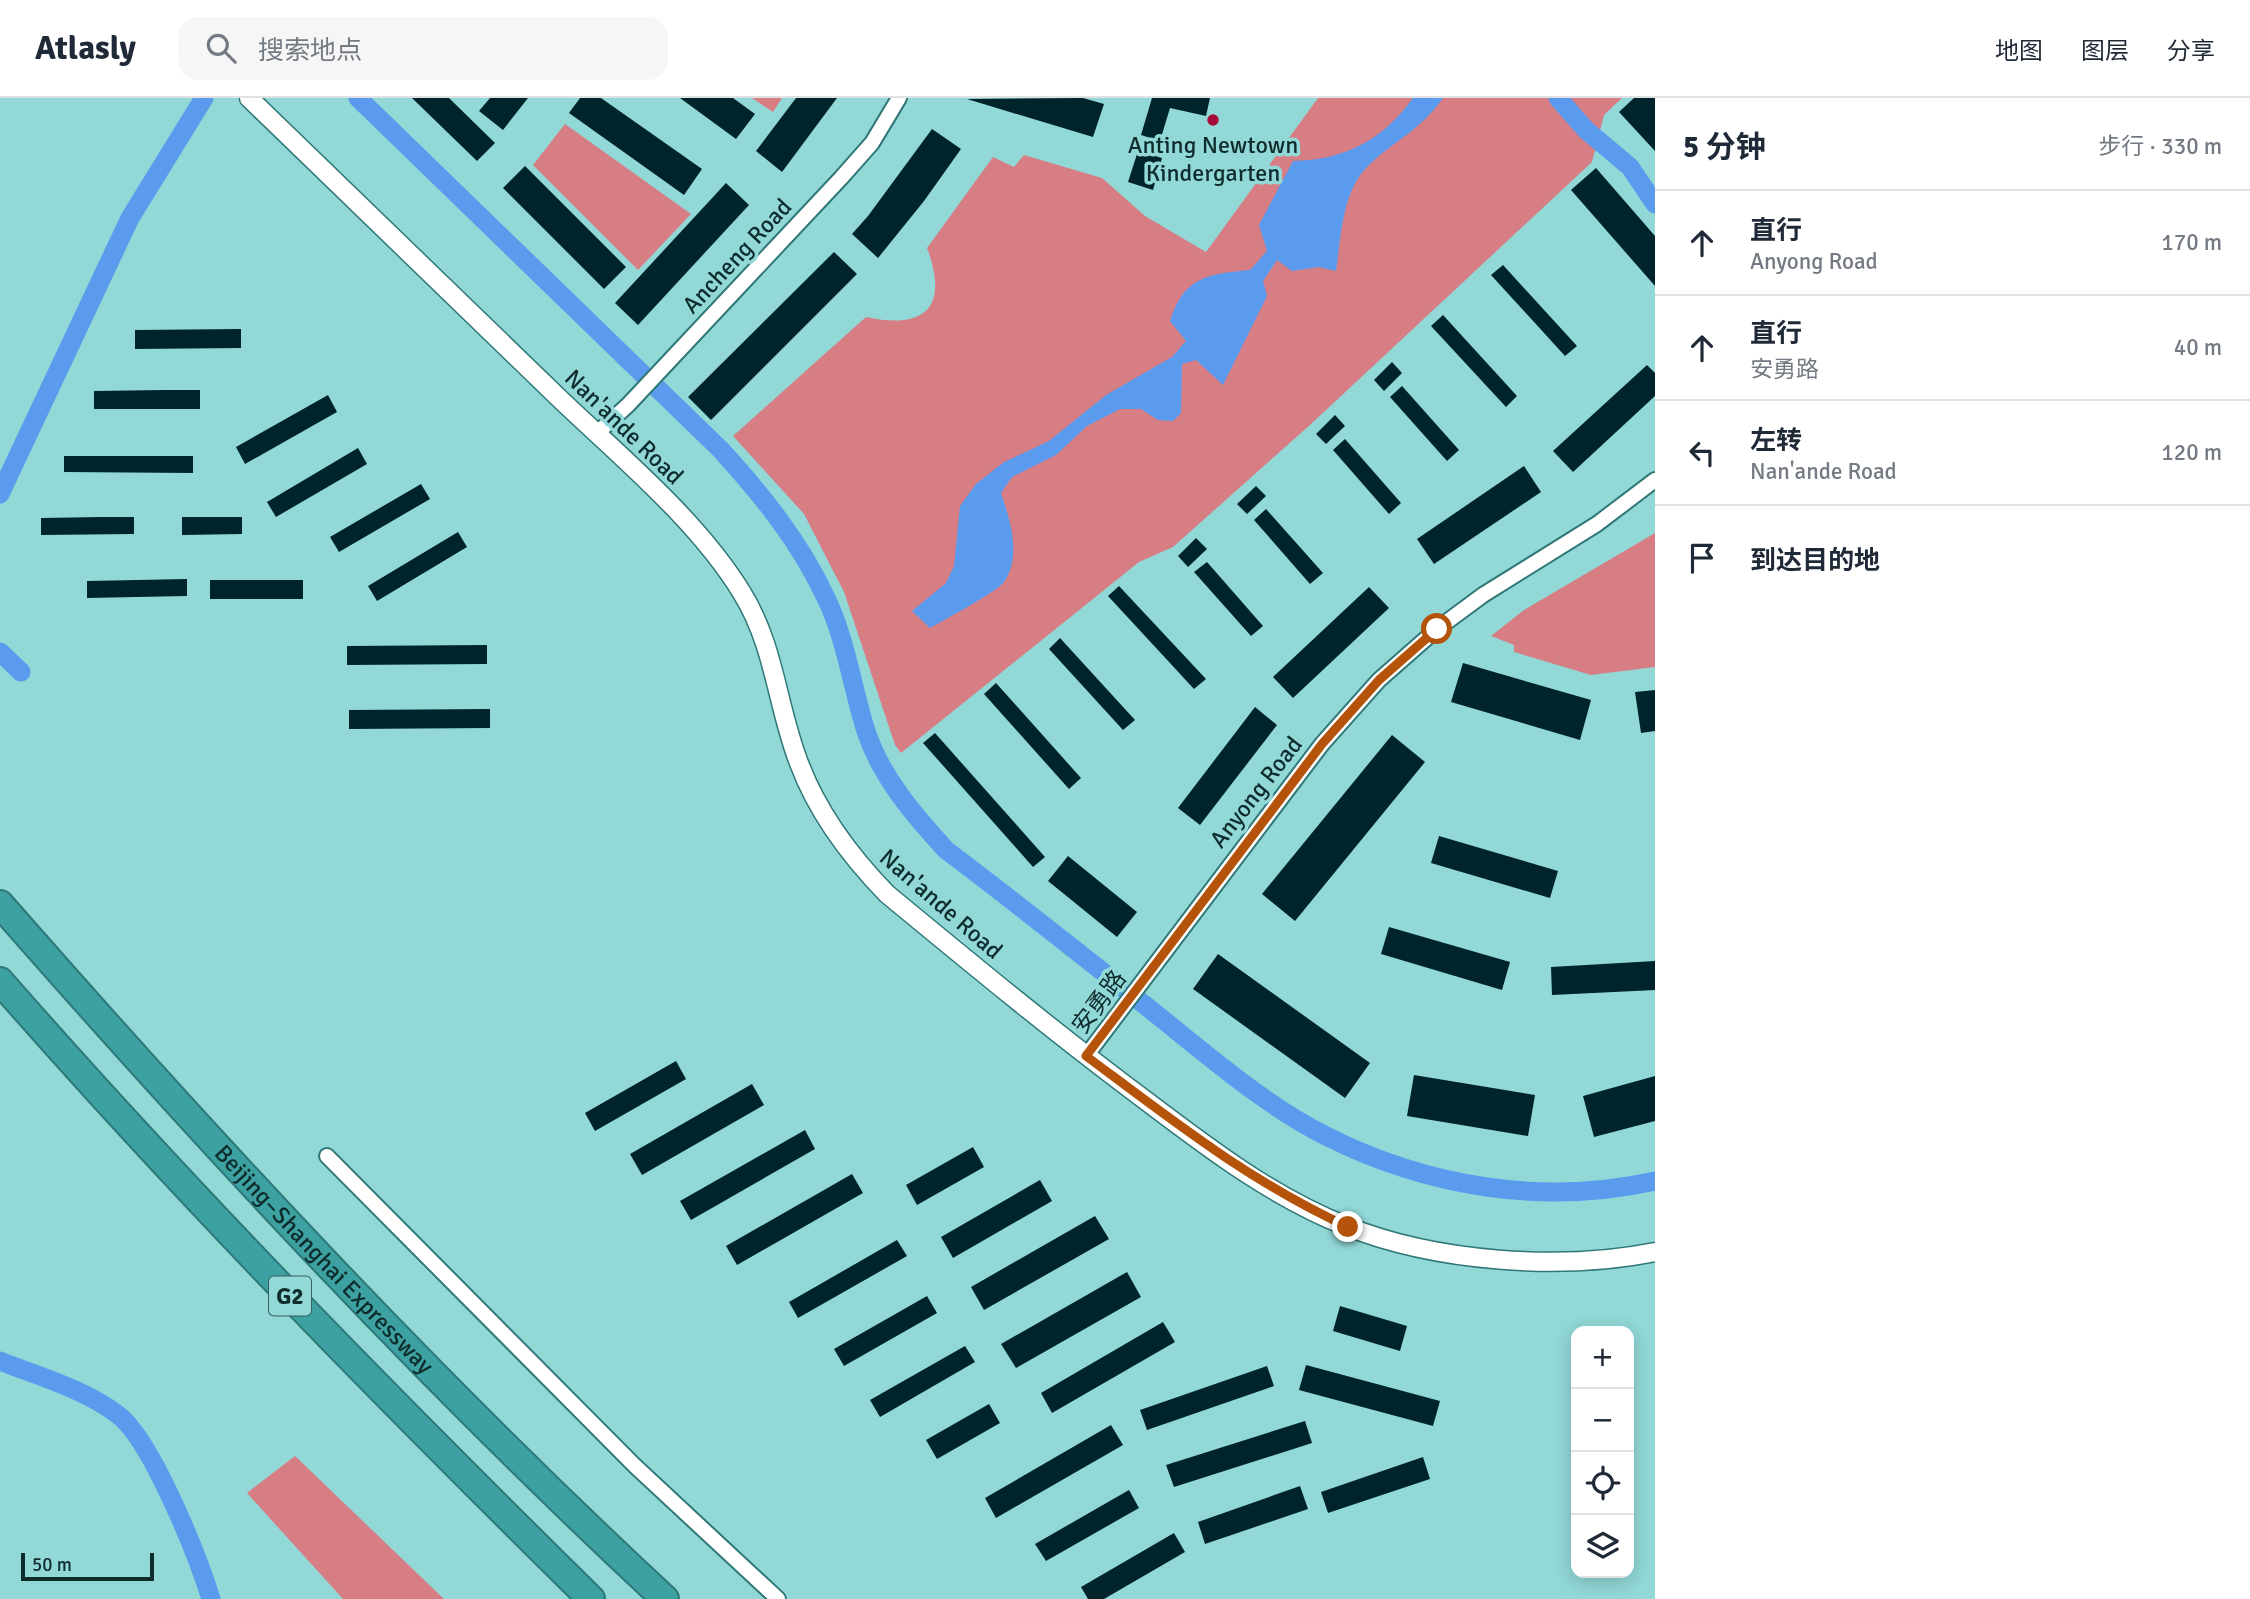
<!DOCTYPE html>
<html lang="zh">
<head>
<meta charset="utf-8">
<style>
	:root { --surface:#fff; --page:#f6f6f7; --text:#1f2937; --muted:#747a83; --line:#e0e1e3 }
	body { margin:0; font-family:Signika,"Noto Sans SC",sans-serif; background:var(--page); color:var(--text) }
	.controls { position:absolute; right:21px; bottom:21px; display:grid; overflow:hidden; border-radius:14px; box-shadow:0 4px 18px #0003 }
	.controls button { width:63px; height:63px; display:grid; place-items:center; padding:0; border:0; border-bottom:2px solid var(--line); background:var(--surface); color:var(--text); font:35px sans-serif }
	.scale { position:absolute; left:21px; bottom:18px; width:133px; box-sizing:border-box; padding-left:7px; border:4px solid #0e2c2c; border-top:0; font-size:19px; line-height:24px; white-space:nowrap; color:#0e2c2c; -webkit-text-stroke:5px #91d8d7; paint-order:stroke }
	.stop { position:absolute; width:21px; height:21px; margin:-16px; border:5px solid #b45309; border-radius:50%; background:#fff }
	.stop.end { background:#b45309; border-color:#fff; box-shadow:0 2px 7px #0008 }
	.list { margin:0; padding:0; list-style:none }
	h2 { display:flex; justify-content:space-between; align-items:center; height:91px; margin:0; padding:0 28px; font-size:30px }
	h2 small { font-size:23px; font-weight:400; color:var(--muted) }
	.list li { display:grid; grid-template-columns:46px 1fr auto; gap:21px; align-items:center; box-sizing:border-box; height:105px; padding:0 28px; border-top:2px solid var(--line) }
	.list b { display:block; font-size:26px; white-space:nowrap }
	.list p { margin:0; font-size:23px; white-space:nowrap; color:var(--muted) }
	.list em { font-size:23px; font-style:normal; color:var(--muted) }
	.icon { flex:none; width:38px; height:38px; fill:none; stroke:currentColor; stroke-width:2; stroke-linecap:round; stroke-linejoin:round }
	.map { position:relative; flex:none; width:1655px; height:1501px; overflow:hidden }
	header { display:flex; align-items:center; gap:42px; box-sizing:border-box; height:98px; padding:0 35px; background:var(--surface); border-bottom:2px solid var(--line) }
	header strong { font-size:33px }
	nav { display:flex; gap:38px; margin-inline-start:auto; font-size:24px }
	.search { width:490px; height:63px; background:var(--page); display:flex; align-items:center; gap:18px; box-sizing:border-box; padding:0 24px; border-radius:21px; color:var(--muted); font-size:26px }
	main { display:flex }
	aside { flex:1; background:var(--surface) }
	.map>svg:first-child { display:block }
</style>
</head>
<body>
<header>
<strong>Atlasly</strong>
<div class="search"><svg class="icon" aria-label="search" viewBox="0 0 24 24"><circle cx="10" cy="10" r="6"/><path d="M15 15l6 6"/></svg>搜索地点</div>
<nav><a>地图</a><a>图层</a><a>分享</a></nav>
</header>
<main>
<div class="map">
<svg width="1655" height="1501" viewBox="0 0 1655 1501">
	<rect width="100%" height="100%" fill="#91d8d7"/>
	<g fill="#d77e85">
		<polygon points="752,0 782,0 773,14"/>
		<path d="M1318 0H1622L1604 17 1592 64 1311 326 1173 449 1139 464 901 655 895 647 844 494 804 416 733 338 866 219C926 232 949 209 927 150L993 59 1014 69 1024 57 1102 80 1145 118 1206 154Z"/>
		<polygon points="565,26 691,116 638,172 533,67"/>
		<polygon points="1655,435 1655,569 1591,577 1514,554 1514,547 1491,538 1524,512"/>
		<polygon points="295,1358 444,1501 343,1501 247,1395"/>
	</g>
	<path fill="#5a9bee" d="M1413 0H1443C1418 35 1394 42 1367 69 1342 94 1341 140 1336 173L1319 169 1292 173 1277 162 1263 183 1267 198 1223 287 1196 262 1182 266 1181 315 1173 323 1158 322 1141 311H1120L1087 328 1056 357 1012 379 1001 395C1010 422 1022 458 1004 484 997 494 944 522 930 530L912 513 946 485 954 468 960 408 976 386 1004 364 1049 343 1106 297 1172 259 1186 243 1170 223C1184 178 1209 176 1250 172L1267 153 1259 127 1293 63C1344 62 1383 42 1413 0Z"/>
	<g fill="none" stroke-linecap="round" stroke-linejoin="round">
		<g stroke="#5a9bee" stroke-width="19">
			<path d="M358 0 721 352C762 397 800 444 826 500 846 541 852 589 866 633 881 679 914 717 946 752 1014 803 1080 856 1146 908 1204 954 1261 1005 1326 1038 1427 1089 1544 1108 1655 1083"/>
			<polyline points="1558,0 1586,32 1630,69 1655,106"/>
			<polyline points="0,396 130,120 204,0"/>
			<polyline points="0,554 21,574"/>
			<path d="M0 1263C38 1278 84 1291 117 1316 151 1340 198 1459 211 1501"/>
		</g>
	</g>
	<g fill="#00242b">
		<polygon points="412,0 449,0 495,45 477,63"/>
		<polygon points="490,0 528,0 503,32 479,13"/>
		<polygon points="580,0 601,0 702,71 684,97 569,15"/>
		<polygon points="680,0 733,0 755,16 736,41"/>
		<polygon points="796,0 837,0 782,74 756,53"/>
		<polygon points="1083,0 1104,6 1093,39 967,1"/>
		<polygon points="1152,0 1210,0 1206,18 1170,10 1160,43 1141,37"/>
		<polygon points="1634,0 1655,0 1655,53 1619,14"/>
		<polygon points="932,31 961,51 924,103 878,160 852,136 868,118"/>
		<polygon points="1138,53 1162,60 1153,92 1128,84"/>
		<polygon points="525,68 626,169 604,191 503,90"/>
		<polygon points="1596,70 1655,138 1655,188 1571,92"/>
		<polygon points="726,85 749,107 638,227 615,205"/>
		<polygon points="834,154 857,176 711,322 688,299"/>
		<polygon points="1503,167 1577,248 1565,258 1491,177"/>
		<polygon points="1443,217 1517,298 1506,309 1431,228"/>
		<polygon points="241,231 241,250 135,251 135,232"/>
		<polygon points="1392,264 1402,275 1384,293 1374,282"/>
		<polygon points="1647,267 1655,275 1655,298 1573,374 1553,353"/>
		<polygon points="1402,288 1459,352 1447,363 1390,299"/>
		<polygon points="165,292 200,292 200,311 94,311 94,293"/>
		<polygon points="328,297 337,314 245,366 236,349"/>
		<polygon points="1335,317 1345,328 1326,346 1316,336"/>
		<polygon points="1345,341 1401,405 1389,416 1333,352"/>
		<polygon points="358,350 367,366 276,419 267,404"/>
		<polygon points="64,358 193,358 193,375 64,374"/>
		<polygon points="1524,368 1541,394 1434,466 1417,441"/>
		<polygon points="421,386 430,401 339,454 330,439"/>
		<polygon points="1256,388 1266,398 1247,416 1237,406"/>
		<polygon points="1266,411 1323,475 1310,486 1254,422"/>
		<polygon points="102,419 134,419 134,436 41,437 41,420"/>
		<polygon points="182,419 242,419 242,436 182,437"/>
		<polygon points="458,434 467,449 377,503 368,488"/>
		<polygon points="1196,440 1207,451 1188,469 1178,458"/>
		<polygon points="1207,464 1263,528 1251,538 1194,474"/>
		<polygon points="187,481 187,498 87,500 87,483"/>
		<rect x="210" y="482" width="93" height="19"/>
		<polygon points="1119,488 1206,581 1194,591 1108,498"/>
		<polygon points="1369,489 1389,510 1293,600 1273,579"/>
		<polygon points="1060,540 1135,622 1123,632 1049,551"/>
		<polygon points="487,547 487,566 347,567 347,548"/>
		<polygon points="1463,565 1591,602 1580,642 1451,604"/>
		<polygon points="996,585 1081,680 1069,691 984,596"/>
		<polygon points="1655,592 1655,633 1641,635 1635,594"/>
		<polygon points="1255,609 1277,627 1200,727 1178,710"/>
		<polygon points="490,611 490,630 349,631 349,612"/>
		<polygon points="935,635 1045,759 1033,769 923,645"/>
		<polygon points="1392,637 1425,664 1295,823 1262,796"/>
		<polygon points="1439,738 1558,773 1550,800 1431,765"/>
		<polygon points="1068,758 1137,814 1117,839 1048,783"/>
		<polygon points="1389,829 1510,864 1502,892 1381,856"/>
		<polygon points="1218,856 1370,965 1345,1000 1193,891"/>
		<polygon points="1655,863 1655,892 1552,897 1551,869"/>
		<polygon points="676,963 686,981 595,1033 585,1015"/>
		<polygon points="1414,977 1535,997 1528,1038 1407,1018"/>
		<polygon points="1655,978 1655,1023 1594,1039 1583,998"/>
		<polygon points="752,986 764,1007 642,1077 630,1056"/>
		<polygon points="805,1032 815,1051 691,1122 680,1103"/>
		<polygon points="973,1049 984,1069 917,1107 906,1087"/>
		<polygon points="852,1076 863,1095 737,1167 726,1148"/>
		<polygon points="1040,1082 1052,1103 953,1160 941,1139"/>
		<polygon points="1095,1118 1109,1141 984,1212 971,1189"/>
		<polygon points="897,1142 907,1158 798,1220 789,1204"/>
		<polygon points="1127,1174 1141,1199 1016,1270 1001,1246"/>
		<polygon points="927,1198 937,1215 844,1268 834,1251"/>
		<polygon points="1340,1208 1407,1228 1400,1253 1333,1233"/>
		<polygon points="1163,1224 1175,1244 1052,1315 1041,1295"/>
		<polygon points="965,1248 975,1264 880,1319 870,1302"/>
		<polygon points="1306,1267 1440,1303 1433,1328 1299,1292"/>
		<polygon points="1267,1268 1274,1288 1147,1332 1140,1312"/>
		<polygon points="989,1306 1000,1325 937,1361 926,1342"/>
		<polygon points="1305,1323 1312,1345 1174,1389 1166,1367"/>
		<polygon points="1111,1327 1123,1347 996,1420 985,1400"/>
		<polygon points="1423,1359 1430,1381 1328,1415 1321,1394"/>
		<polygon points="1300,1388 1308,1411 1205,1446 1198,1424"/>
		<polygon points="1129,1392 1139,1410 1046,1463 1035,1446"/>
		<polygon points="1174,1435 1185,1454 1104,1501 1088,1501 1081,1489"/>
	</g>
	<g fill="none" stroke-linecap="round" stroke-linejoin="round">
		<g stroke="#307877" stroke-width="18">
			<g id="minor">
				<polyline points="596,336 628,307 841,80 872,45 899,0"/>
				<polyline points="1086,958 1322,646 1379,582 1437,531 1483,497 1597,426 1655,382"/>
				<polyline points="327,1058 635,1368 778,1501"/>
			</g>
		</g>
		<g stroke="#307877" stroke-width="21">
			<path id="tertiary" d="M249 0C353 100 457 201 561 302 622 360 698 423 742 495 775 548 777 609 799 665 818 716 850 758 887 796 973 867 1059 938 1149 1005 1211 1052 1273 1099 1346 1128 1436 1164 1561 1173 1655 1154"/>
		</g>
		<g stroke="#2d7878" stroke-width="30">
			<g id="motorway">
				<path id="s1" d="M0 806C211 1047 430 1283 665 1501"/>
				<path d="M0 883C188 1098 388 1301 591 1501"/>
			</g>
		</g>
		<use href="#minor" stroke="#fff" stroke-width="14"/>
		<use href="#tertiary" stroke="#fff" stroke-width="18"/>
		<use href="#motorway" stroke="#3ea1a1" stroke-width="26"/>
	</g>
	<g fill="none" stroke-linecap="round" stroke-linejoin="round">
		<path stroke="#b45309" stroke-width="9" d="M1348 1129C1250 1084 1172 1022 1086 958L1322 646 1379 582 1437 531"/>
	</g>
	<circle fill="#a60c37" stroke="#91d8d7" stroke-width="2.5" cx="1213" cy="22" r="7"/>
	<g text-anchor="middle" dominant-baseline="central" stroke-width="7" stroke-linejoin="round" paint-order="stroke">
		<rect fill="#91d8d7" stroke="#35605f" stroke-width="2" x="269" y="1178.5" width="42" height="39" rx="5"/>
		<g font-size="23" font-weight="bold" fill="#0e2c2c">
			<text x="290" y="1198">G2</text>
		</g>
		<g font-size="24" fill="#0e2c2c" stroke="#91d8d7">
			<text x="1213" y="47">Anting Newtown<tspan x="1213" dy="28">Kindergarten</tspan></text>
		</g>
		<g font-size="24" fill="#0e2c2c" stroke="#91d8d7">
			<text transform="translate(737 158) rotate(-47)">Ancheng Road</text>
			<text transform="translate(624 329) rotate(44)">Nan'ande Road</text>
			<text transform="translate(1256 694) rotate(-52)">Anyong Road</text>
			<text transform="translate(941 806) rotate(41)">Nan'ande Road</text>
			<text transform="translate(1099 904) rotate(-53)">安勇路</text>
			<text stroke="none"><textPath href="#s1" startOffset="481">Beijing–Shanghai Expressway</textPath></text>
		</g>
	</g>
</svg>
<div class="controls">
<button>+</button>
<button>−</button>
<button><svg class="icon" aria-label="locate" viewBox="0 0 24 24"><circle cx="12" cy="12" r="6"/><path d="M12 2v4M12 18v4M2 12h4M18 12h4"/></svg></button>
<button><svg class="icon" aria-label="layers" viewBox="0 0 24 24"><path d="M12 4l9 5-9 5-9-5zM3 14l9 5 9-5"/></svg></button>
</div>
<div class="scale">50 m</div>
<div class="stop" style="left:1437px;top:531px"></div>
<div class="stop end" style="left:1348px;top:1129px"></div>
</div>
<aside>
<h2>5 分钟<small>步行 · 330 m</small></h2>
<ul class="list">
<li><svg class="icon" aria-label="ahead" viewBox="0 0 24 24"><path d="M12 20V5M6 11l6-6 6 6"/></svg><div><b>直行</b><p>Anyong Road</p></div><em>170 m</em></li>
<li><svg class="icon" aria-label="ahead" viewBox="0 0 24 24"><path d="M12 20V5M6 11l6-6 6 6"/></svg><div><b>直行</b><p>安勇路</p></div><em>40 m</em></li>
<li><svg class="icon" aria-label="left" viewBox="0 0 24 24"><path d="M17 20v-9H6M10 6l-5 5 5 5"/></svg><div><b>左转</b><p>Nan'ande Road</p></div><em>120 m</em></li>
<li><svg class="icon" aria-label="arrive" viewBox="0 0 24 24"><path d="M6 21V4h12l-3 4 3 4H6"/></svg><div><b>到达目的地</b></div></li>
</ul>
</aside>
</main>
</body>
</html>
